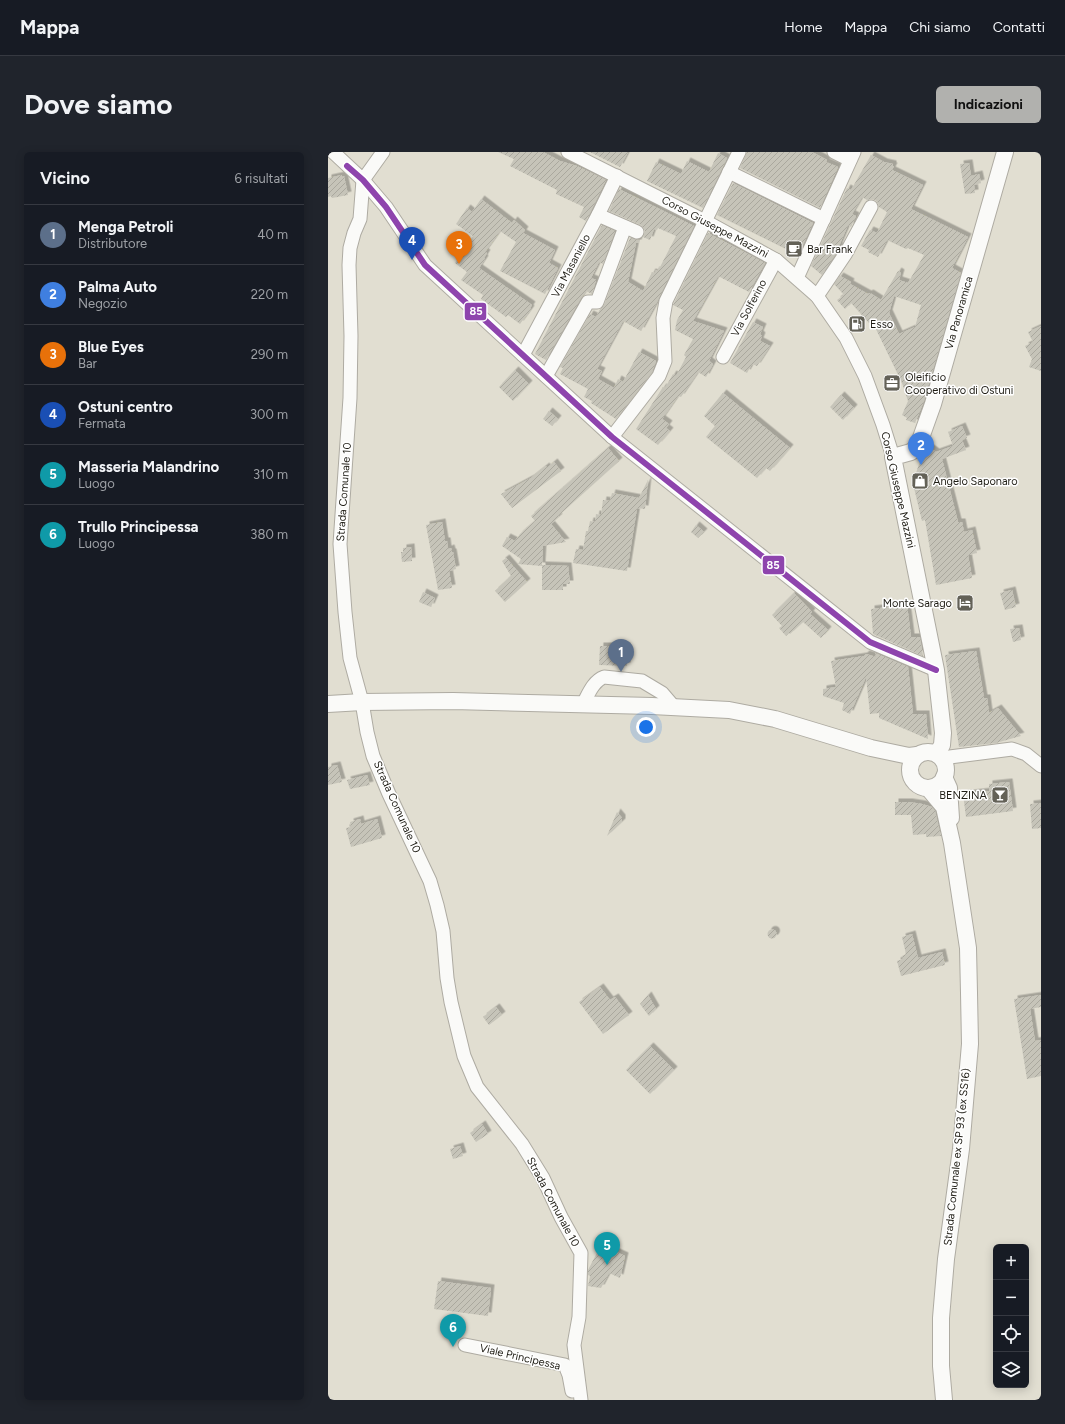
<!DOCTYPE html>
<html lang="it">
<head>
<meta charset="utf-8">
<style>
	:root { --surface:#171b24; --page:#20242c; --text:#f1f3f6; --muted:#9ea1a6; --line:#363941; --accent:#b1b1ae }
	body { margin:0; font-family:Figtree,sans-serif; background:var(--page); color:var(--text) }
	.controls { position:absolute; right:12px; bottom:12px; display:grid; overflow:hidden; border-radius:6px; box-shadow:0 2px 10px #0003 }
	.controls button { width:36px; height:36px; display:grid; place-items:center; padding:0; border:0; border-bottom:1px solid var(--line); background:var(--surface); color:var(--text); font:20px sans-serif }
	.you { position:absolute; left:318px; top:575px; width:14px; height:14px; margin:-10px; border:3px solid #fff; border-radius:50%; background:#1a73e8; box-shadow:0 0 0 6px #1a73e833 }
	.badge { display:grid; place-items:center; width:26px; height:26px; border-radius:50%; background:var(--accent); color:#fff; font-size:13px; font-weight:700 }
	.pin { position:absolute; translate:-50% -33px; filter:drop-shadow(0 1px 2px #0008) }
	.pin::after { content:''; position:absolute; top:21px; width:14px; height:12px; background:inherit; clip-path:polygon(0 0,100% 0,50% 100%) }
	.list { margin:0; padding:0; list-style:none }
	h2 { display:flex; justify-content:space-between; align-items:center; height:52px; margin:0; padding:0 16px; font-size:17px }
	h2 small { font-size:13px; font-weight:400; color:var(--muted) }
	.list li { display:grid; grid-template-columns:26px 1fr auto; gap:12px; align-items:center; box-sizing:border-box; height:60px; padding:0 16px; border-top:1px solid var(--line) }
	.list b { display:block; font-size:15px; white-space:nowrap }
	.list p { margin:0; font-size:13px; white-space:nowrap; color:var(--muted) }
	.list em { font-size:13px; font-style:normal; color:var(--muted) }
	.icon { flex:none; width:22px; height:22px; fill:none; stroke:currentColor; stroke-width:2; stroke-linecap:round; stroke-linejoin:round }
	.map { position:relative; flex:none; width:713px; height:1248px; overflow:hidden; border-radius:6px }
	header { display:flex; align-items:center; gap:24px; box-sizing:border-box; height:56px; padding:0 20px; background:var(--surface); border-bottom:1px solid var(--line) }
	header strong { font-size:19px }
	nav { display:flex; gap:22px; margin-inline-start:auto; font-size:14px }
	.intro { display:flex; align-items:center; justify-content:space-between; box-sizing:border-box; height:96px; padding:0 24px }
	h1 { margin:0; font-size:28px }
	.button { padding:10px 18px; border-radius:6px; background:var(--accent); color:#111; font-size:14px; font-weight:700 }
	main { display:flex; gap:24px; padding:0 24px }
	aside { flex:1; background:var(--surface); border-radius:6px; box-shadow:0 2px 10px #0003 }
	.map>svg:first-child { display:block }
</style>
</head>
<body>
<header>
<strong>Mappa</strong>
<nav><a>Home</a><a>Mappa</a><a>Chi siamo</a><a>Contatti</a></nav>
</header>
<div class="intro"><h1>Dove siamo</h1><a class="button">Indicazioni</a></div>
<main>
<aside>
<h2>Vicino<small>6 risultati</small></h2>
<ul class="list">
<li><span class="badge" style="background:#5c6f8a">1</span><div><b>Menga Petroli</b><p>Distributore</p></div><em>40 m</em></li>
<li><span class="badge" style="background:#3f7fe0">2</span><div><b>Palma Auto</b><p>Negozio</p></div><em>220 m</em></li>
<li><span class="badge" style="background:#e8710a">3</span><div><b>Blue Eyes</b><p>Bar</p></div><em>290 m</em></li>
<li><span class="badge" style="background:#1a4fb4">4</span><div><b>Ostuni centro</b><p>Fermata</p></div><em>300 m</em></li>
<li><span class="badge" style="background:#0f9aa8">5</span><div><b>Masseria Malandrino</b><p>Luogo</p></div><em>310 m</em></li>
<li><span class="badge" style="background:#0f9aa8">6</span><div><b>Trullo Principessa</b><p>Luogo</p></div><em>380 m</em></li>
</ul>
</aside>
<div class="map">
<svg width="713" height="1248" viewBox="0 0 713 1248">
	<defs>
		<pattern id="building-hatch" width="6" height="6" patternUnits="userSpaceOnUse"><rect width="6" height="6" fill="#c6c4b9"/><path d="M-1 1l2-2M0 6l6-6M5 7l2-2" fill="none" stroke="#aaa89e"/></pattern>
		<filter id="shadow"><feDropShadow dx="3.5" dy="-3.5" stdDeviation="0" flood-color="#0004"/></filter>
	</defs>
	<rect width="100%" height="100%" fill="#e1ded1"/>
	<g fill="url(#building-hatch)" fill-rule="evenodd" filter="url(#shadow)">
		<polygon points="170,0 215,0 232,9 249,14 278,28 258,69 251,65 256,55 228,42 229,38 182,14 186,7"/>
		<polygon points="262,0 300,0 292,15"/>
		<polygon points="419,0 484,0 499,8 498,10 510,15 492,56 412,16"/>
		<polygon points="390,1 399,6 375,56 319,29 328,10 353,22 359,9 381,20"/>
		<path d="M543 3 556 10 565 12V14H566L564 18 595 33 583 57 640 85 624 116 633 121 596 249 587 271 578 268 579 266 574 263 580 249 574 231 544 169 541 171 523 151 517 157 509 148 516 143 506 132 512 124 523 130 522 132 540 142 542 141 553 148 570 119 573 121 571 128 580 131 596 103 580 96 578 97 559 88 550 105 540 100 541 98 533 94 542 78 549 81 559 60 551 55 550 51 547 48 543 47 539 48 534 45 524 62 528 64 523 75 520 73 511 94 512 95 494 123 483 114 519 36 523 38ZM566 144 593 153 587 175 571 182 561 161Z"/>
		<polygon points="641,11 643,24 651,22 653,31 646,33 647,41 637,42 632,12"/>
		<polygon points="14,23 14,25 16,24 20,43 4,46 3,44 0,45 0,26"/>
		<polygon points="405,31 485,71 470,103 389,63"/>
		<polygon points="291,37 366,74 330,148 313,179 295,169 269,217 274,219 270,227 286,236 290,227 295,230 311,200 328,209 324,220 288,267 263,251 264,249 256,245 260,237 232,222 235,216 232,215 262,162 268,165 272,157 276,153 302,86 311,88 310,91 308,91 300,130 315,139 324,120 327,121 328,118 330,119 348,84 330,76 329,78 326,77 322,88 315,85 317,79 313,73 281,59"/>
		<polygon points="153,47 184,71 186,68 197,78 195,81 227,98 221,111 230,116 217,142 172,119 188,90 172,79 157,100 159,101 156,106 157,107 151,116 204,153 202,156 203,157 192,172 180,163 178,165 153,147 155,143 133,128 139,120 127,111 145,84 128,72 139,56 144,60"/>
		<polygon points="274,73 287,79 275,112 271,110 263,126 268,128 264,142 258,139 253,146 218,208 207,202"/>
		<polygon points="380,81 437,111 421,140 390,124 365,169 396,179 381,209 385,212 378,225 370,220 353,245 350,244 334,267 341,272 338,276 342,279 330,293 308,277 335,235 337,236 345,222 348,224 358,205 356,203 365,187 347,178 349,168 355,158 345,153"/>
		<polygon points="425,170 435,175 432,182 434,184 432,189 442,194 429,214 424,212 419,221 402,211"/>
		<polygon points="713,174 713,219 701,215 704,207 697,194 705,190 700,180"/>
		<polygon points="187,218 201,232 185,249 171,235"/>
		<polygon points="395,241 462,296 442,319 438,316 429,326 378,285 387,274 376,264"/>
		<polygon points="513,243 526,256 515,268 502,255"/>
		<polygon points="221,259 230,267 224,274 215,267"/>
		<polygon points="634,274 639,286 634,288 638,298 614,307 630,370 634,370 636,380 644,378 649,401 640,403 644,426 608,433 597,368 594,369 586,336 587,324 591,312 601,295 608,300 625,294 620,280"/>
		<polygon points="280,296 291,309 230,364 231,365 223,372 238,390 215,394 214,413 240,414 242,432 235,432 235,438 214,438 214,414 190,412 193,407 174,394 179,385 187,389 192,382 207,369 203,364"/>
		<polygon points="226,310 233,319 184,356 173,342 203,326 218,314 219,316"/>
		<polygon points="320,328 317,357 309,356 299,419 245,411 248,397 255,398 258,379 260,379 262,369 267,370 268,362 273,363 275,348 282,349 284,341 311,346"/>
		<polygon points="114,370 117,389 119,389 120,397 123,396 124,400 125,400 128,417 121,419 124,436 110,438 98,373"/>
		<polygon points="368,373 376,380 370,386 363,380"/>
		<polygon points="83,395 84,409 74,410 73,400 75,400 75,396"/>
		<polygon points="178,406 199,430 177,450 167,439 183,424 174,409"/>
		<polygon points="684,438 688,455 677,458 672,441"/>
		<polygon points="95,440 107,446 103,455 91,450"/>
		<polygon points="466,441 484,460 482,462 500,478 493,486 475,470 462,482 461,481 458,484 451,476 454,474 444,463"/>
		<polygon points="579,453 583,485 592,485 595,504 545,482 543,457"/>
		<polygon points="691,476 693,488 685,490 682,477"/>
		<polygon points="272,494 299,494 299,514 271,513"/>
		<polygon points="648,499 656,546 659,546 661,561 670,556 693,584 668,591 631,595 617,503"/>
		<polygon points="547,501 580,515 585,562 598,562 600,587 551,566 551,561 542,562 538,525 522,562 514,558 516,551 495,544 495,537 508,535 503,509 536,504 538,502 548,505"/>
		<polygon points="9,613 14,630 0,633 0,615"/>
		<polygon points="39,623 42,633 22,637 19,628"/>
		<polygon points="681,630 685,659 638,665 635,642 661,639 661,632"/>
		<polygon points="567,650 581,650 594,652 604,655 607,659 613,684 598,685 598,682 585,683 583,663 567,663"/>
		<polygon points="713,651 713,676 704,677 702,652"/>
		<polygon points="289,660 294,666 294,670 279,684"/>
		<polygon points="32,667 33,672 49,667 54,686 23,695 18,676 23,675 22,670"/>
		<circle cx="444" cy="782" r="4.5"/>
		<polygon points="584,782 590,806 614,800 617,813 573,824 569,809 575,807 574,804 578,802 574,785"/>
		<polygon points="272,835 282,848 287,845 301,863 275,882 251,850"/>
		<polygon points="320,843 328,857 321,864 312,852"/>
		<polygon points="713,843 713,855 702,857 707,889 713,888 713,924 699,927 686,847"/>
		<polygon points="168,855 174,863 161,873 155,865"/>
		<polygon points="322,894 346,918 322,942 298,918"/>
		<polygon points="154,972 160,982 148,990 142,981"/>
		<polygon points="132,994 135,1004 125,1007 122,997"/>
		<polygon points="273,1093 297,1104 292,1126 281,1121 273,1136 260,1134 262,1124 260,1123 260,1118"/>
		<polygon points="110,1129 163,1136 160,1164 106,1157"/>
	</g>
	<g fill="none" stroke-linecap="round" stroke-linejoin="round">
		<g stroke="#aeaba2" stroke-width="15">
			<g id="minor">
				<polyline points="5,0 35,28 58,55 97,113 284,285 542,490 608,518"/>
				<polyline points="55,0 35,28 32,67 26,81 22,96 21,113 23,184 22,246 12,392 17,460 22,506 34,550 39,580 45,604 61,642 102,729 109,753 115,779 119,826 123,850 136,904 149,935 194,992 215,1026 233,1065 253,1101 251,1165 246,1193 253,1248"/>
				<polyline points="240,0 377,69 448,108 489,144 518,186 537,224 555,273 565,305"/>
				<polyline points="506,0 522,8"/>
				<polyline points="401,20 496,67"/>
				<polyline points="270,63 309,80"/>
				<polyline points="469,126 526,0"/>
				<polyline points="489,144 518,101 543,55"/>
				<polyline points="195,203 270,63 289,24"/>
				<polyline points="395,205 448,108"/>
				<polyline points="218,224 260,150 269,150 297,75"/>
				<polyline points="284,285 331,224 337,209 335,166 338,149 411,0"/>
				<path d="M255 552C260 543 265 529 276 525L314 529 334 541 346 555"/>
				<polyline points="614,606 684,597 698,602 713,614"/>
				<polyline points="137,1193 237,1213 241,1223 244,1239"/>
			</g>
		</g>
		<g stroke="#aeaba2" stroke-width="18">
			<g id="major">
				<polyline points="0,552 34,550 125,549 324,554 401,558 447,567 543,596 581,604 589,603"/>
				<circle cx="600" cy="618" r="18"/>
				<polyline points="609,602 614,593 615,581 608,518 565,305 583,300 590,294 605,252 677,0"/>
				<polyline points="616,625 621,636 623,666"/>
				<polyline points="600,636 616,655 624,691 640,796 641,841 642,892 633,997 618,1107 613,1166 613,1214 616,1248"/>
			</g>
		</g>
		<use href="#minor" stroke="#fafaf8" stroke-width="13"/>
		<use href="#major" stroke="#fafaf8" stroke-width="16"/>
		<g stroke="#fff" stroke-width="9">
			<polyline id="bus-1" points="19,14 35,28 58,55 97,113 284,285 542,490 608,518"/>
		</g>
		<use href="#bus-1" stroke="#8e44ad" stroke-width="6"/>
	</g>
	<defs>
		<g id="cafe-square" transform="scale(0.9)"><rect x="-9" y="-9" width="18" height="18" rx="4" fill="#636157" stroke="#fff"/><path d="M-5.5-4.5H6V0H3Q3 3.5 0 3.5H-2.5Q-5.5 3.5-5.5 0ZM3-3.2v2h1.7v-2ZM-6 4.5H4V6H-6Z" fill="#fff"/></g>
		<g id="fuel-square" transform="scale(0.9)"><rect x="-9" y="-9" width="18" height="18" rx="4" fill="#636157" stroke="#fff"/><path d="M-5.5-6h7V0h2V4h1.3V-2.5L3-4.5l.8-.8L6-3V5H2.5V1h-1V6h-7ZM-4.2-4.7v3.2H.2V-4.7Z" fill="#fff"/></g>
		<g id="office-square" transform="scale(0.9)"><rect x="-9" y="-9" width="18" height="18" rx="4" fill="#636157" stroke="#fff"/><path d="M-6-3h4V-5.5h4V-3h4V5H-6ZM-1-4.5V-3h2v-1.5ZM-6 0V1H6V0Z" fill="#fff"/></g>
		<g id="shop-square" transform="scale(0.9)"><rect x="-9" y="-9" width="18" height="18" rx="4" fill="#636157" stroke="#fff"/><path d="M-5-2.5h2.3a2.7 3.5 0 0 1 5.4 0H5L5.5 6h-11ZM-1.5-2.5h3a1.5 2.3 0 0 0-3 0Z" fill="#fff"/></g>
		<g id="hotel-square" transform="scale(0.9)"><rect x="-9" y="-9" width="18" height="18" rx="4" fill="#636157" stroke="#fff"/><path d="M-6-4.5h1.5V1H6V5H4.5V3h-9V5H-6ZM-4 0a1.8 1.8 0 1 1 3.6 0ZM.5 0V-2.5h3Q6-2.5 6 0Z" fill="#fff"/></g>
		<g id="bar-square" transform="scale(0.9)"><rect x="-9" y="-9" width="18" height="18" rx="4" fill="#636157" stroke="#fff"/><path d="M-6-5H6L.8 .8V4.5H3.5V6h-7V4.5H-.8V.8Z" fill="#fff"/></g>
	</defs>
	<g fill-rule="evenodd">
		<use href="#cafe-square" x="466" y="97"/>
		<use href="#fuel-square" x="529" y="172"/>
		<use href="#office-square" x="564" y="231"/>
		<use href="#shop-square" x="592" y="329"/>
		<use href="#hotel-square" x="637" y="451"/>
		<use href="#bar-square" x="672" y="643"/>
	</g>
	<g text-anchor="middle" dominant-baseline="central" stroke-width="3" stroke-linejoin="round" paint-order="stroke">
		<g font-size="11" fill="#1f1d15" stroke="#fff">
			<text transform="translate(387 75) rotate(28)">Corso Giuseppe Mazzini</text>
			<text transform="translate(243 114) rotate(-62)">Via Masaniello</text>
			<text transform="translate(421 156) rotate(-62)">Via Solferino</text>
			<text transform="translate(631 161) rotate(-74)">Via Panoramica</text>
			<text transform="translate(570 338) rotate(77)">Corso Giuseppe Mazzini</text>
			<text transform="translate(16 340) rotate(-86)">Strada Comunale 10</text>
			<text transform="translate(69 655) rotate(66)">Strada Comunale 10</text>
			<text transform="translate(629 1005) rotate(-84)">Strada Comunale ex SP 93 (ex SS16)</text>
			<text transform="translate(225 1050) rotate(62)">Strada Comunale 10</text>
			<text transform="translate(192 1205) rotate(13)">Viale Principessa</text>
		</g>
		<g font-size="11" fill="#1f1d15" stroke="#fff" text-anchor="start">
			<text x="479" y="97">Bar Frank</text>
			<text x="542" y="172">Esso</text>
			<text x="577" y="225">Oleificio<tspan x="577" dy="13">Cooperativo di Ostuni</tspan></text>
			<text x="605" y="329">Angelo Saponaro</text>
			<text x="624" y="451" text-anchor="end">Monte Sarago</text>
			<text x="659" y="643" text-anchor="end">BENZINA</text>
		</g>
	</g>
	<g stroke="#fff" stroke-width="1.5">
		<rect x="136" y="150" width="23" height="19" rx="4" fill="#8e44ad"/>
		<rect x="434" y="403" width="23" height="20" rx="4" fill="#8e44ad"/>
	</g>
	<g font-size="11" text-anchor="middle" font-weight="bold" fill="#fff">
		<text x="148" y="163">85</text>
		<text x="445" y="417">85</text>
	</g>
</svg>
<div class="controls">
<button>+</button>
<button>−</button>
<button><svg class="icon" aria-label="locate" viewBox="0 0 24 24"><circle cx="12" cy="12" r="6"/><path d="M12 2v4M12 18v4M2 12h4M18 12h4"/></svg></button>
<button><svg class="icon" aria-label="layers" viewBox="0 0 24 24"><path d="M12 4l9 5-9 5-9-5zM3 14l9 5 9-5"/></svg></button>
</div>
<div class="you"></div>
<div class="pin badge" style="left:293px;top:520px;background:#5c6f8a">1</div>
<div class="pin badge" style="left:593px;top:313px;background:#3f7fe0">2</div>
<div class="pin badge" style="left:131px;top:112px;background:#e8710a">3</div>
<div class="pin badge" style="left:84px;top:108px;background:#1a4fb4">4</div>
<div class="pin badge" style="left:279px;top:1113px;background:#0f9aa8">5</div>
<div class="pin badge" style="left:125px;top:1195px;background:#0f9aa8">6</div>
</div>
</main>
</body>
</html>
